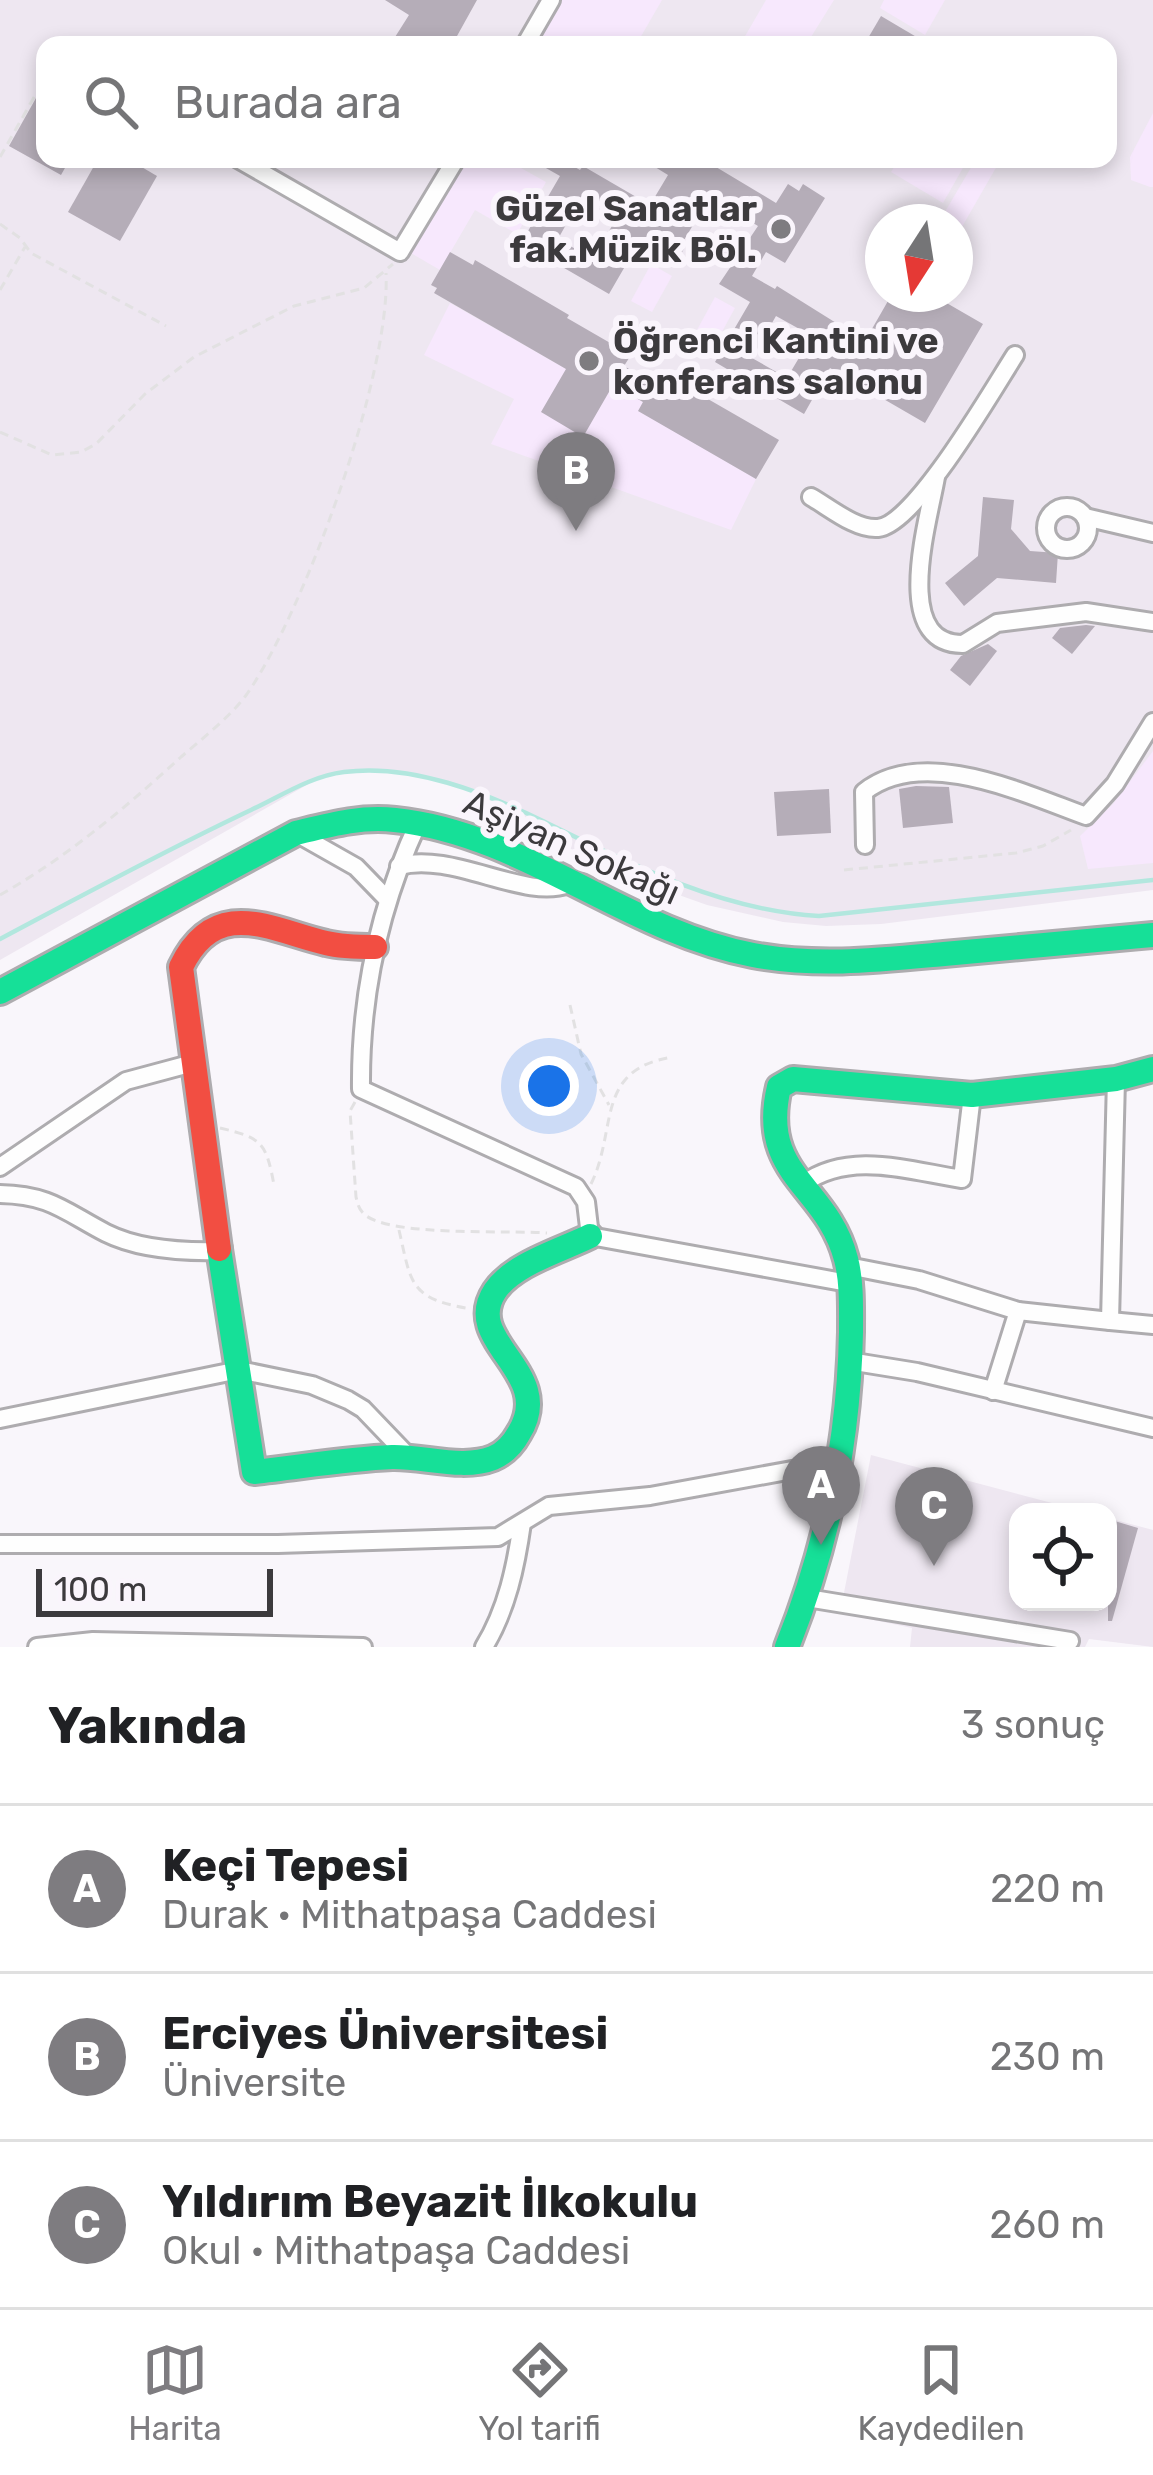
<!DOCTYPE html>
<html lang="tr">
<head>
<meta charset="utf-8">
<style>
	:root { --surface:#fff; --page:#f6f6f6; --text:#202124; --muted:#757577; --line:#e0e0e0; --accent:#7e7c80 }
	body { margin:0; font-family:Rubik,sans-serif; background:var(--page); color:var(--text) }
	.controls { position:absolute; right:36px; bottom:36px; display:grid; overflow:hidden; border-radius:24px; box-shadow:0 6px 18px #0003 }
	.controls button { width:108px; height:108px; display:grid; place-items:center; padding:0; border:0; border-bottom:3px solid var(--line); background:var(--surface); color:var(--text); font:60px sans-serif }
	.compass { position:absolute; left:865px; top:204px; width:108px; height:108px; border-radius:50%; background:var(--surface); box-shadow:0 6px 18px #0003; rotate:192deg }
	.scale { position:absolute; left:36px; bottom:30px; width:237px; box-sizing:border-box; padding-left:12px; border:6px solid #3c3a3d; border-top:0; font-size:33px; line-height:42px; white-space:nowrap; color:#3c3a3d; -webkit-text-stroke:9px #faf5fc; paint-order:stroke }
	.you { position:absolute; left:549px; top:1086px; width:42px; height:42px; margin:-30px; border:9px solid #fff; border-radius:50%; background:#1a73e8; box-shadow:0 0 0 18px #1a73e833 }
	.badge { display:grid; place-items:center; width:78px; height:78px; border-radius:50%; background:var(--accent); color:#fff; font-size:39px; font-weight:700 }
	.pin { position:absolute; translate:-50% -99px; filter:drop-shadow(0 3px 6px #0008) }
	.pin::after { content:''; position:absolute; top:63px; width:42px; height:36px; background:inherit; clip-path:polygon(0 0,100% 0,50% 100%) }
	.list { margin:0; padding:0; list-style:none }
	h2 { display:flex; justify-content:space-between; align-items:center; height:156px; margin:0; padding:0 48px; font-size:51px }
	h2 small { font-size:39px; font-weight:400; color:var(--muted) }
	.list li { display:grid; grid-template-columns:78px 1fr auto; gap:36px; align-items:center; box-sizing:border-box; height:168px; padding:0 48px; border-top:3px solid var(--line) }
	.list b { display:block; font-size:45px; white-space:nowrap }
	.list p { margin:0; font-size:39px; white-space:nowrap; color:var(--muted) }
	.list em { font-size:39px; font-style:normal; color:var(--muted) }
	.icon { flex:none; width:66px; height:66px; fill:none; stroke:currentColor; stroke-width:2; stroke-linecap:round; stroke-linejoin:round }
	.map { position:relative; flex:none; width:1153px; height:1647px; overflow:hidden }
	.search { position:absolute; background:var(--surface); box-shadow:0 6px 18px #0003; left:36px; right:36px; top:36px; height:132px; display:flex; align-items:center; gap:30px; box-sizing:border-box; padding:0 42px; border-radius:24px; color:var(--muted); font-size:45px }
	.sheet { height:660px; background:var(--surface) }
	nav { display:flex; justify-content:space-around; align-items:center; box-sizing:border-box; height:168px; border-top:3px solid var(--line); background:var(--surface); font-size:33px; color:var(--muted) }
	nav a { display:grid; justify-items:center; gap:6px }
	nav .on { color:var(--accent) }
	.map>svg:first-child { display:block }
</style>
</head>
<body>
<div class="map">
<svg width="1153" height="1647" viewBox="0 0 1153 1647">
	<rect width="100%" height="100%" fill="#f9f6fb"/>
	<g fill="#eee7f1" fill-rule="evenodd">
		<path d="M0 0H1153V890L881 924 826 926 783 922 707 905 634 879 565 846 500 805 457 786 413 775 365 769 319 778 0 960ZM45 45H1108V159H45ZM883 222H955V294H883Z"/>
		<polygon points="871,1455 1086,1512 1018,1512 1018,1602 1108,1602 1108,1518 1153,1530 1153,1647 1089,1639 1085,1647 910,1647 912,1628 840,1613"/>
	</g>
	<g fill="#f7e8fd">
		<polygon points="540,0 662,0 636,45 513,45"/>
		<polygon points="766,0 834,0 806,45 756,45 744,38"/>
		<polygon points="884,0 945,0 925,35 880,8"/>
		<polygon points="1153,113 1153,187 1150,187 1131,180 1130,157"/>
		<polygon points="456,159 505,159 546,182 517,234 475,210 440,270 404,249"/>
		<polygon points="899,159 968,159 943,203 891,172"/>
		<polygon points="976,159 1001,159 955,239 955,222 939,222"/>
		<polygon points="651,264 672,276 652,312 631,301"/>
		<polygon points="715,297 735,308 712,350 692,339"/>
		<polygon points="450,303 566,369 582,436 613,385 643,402 639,411 756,479 731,530 491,444 514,399 424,355"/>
		<polygon points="1153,751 1153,863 1088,869 1080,836 1113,804"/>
	</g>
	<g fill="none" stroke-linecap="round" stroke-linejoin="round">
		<path stroke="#b2e7de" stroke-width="4.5" d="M0 939C83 895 166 850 251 810 281 796 311 776 344 772 411 763 486 793 545 822 630 864 723 911 819 916L1153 880"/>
	</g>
	<g fill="#b5adb8" fill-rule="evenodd">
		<polygon points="385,0 477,0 452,45 390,45 409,15"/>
		<polygon points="881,16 930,45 864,45"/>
		<polygon points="45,82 45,159 70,159 61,175 9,146"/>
		<polygon points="98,159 128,159 157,176 120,241 68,212"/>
		<path d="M530 159H561L580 170 583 166 650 205 668 175 642 159H721L716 167 776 203 788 184 799 191 803 184 825 198 785 263 766 252 752 276 775 289 777 286 865 341 892 294H931L983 324 925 423 830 368 804 414 715 362 750 302 719 284 758 226 710 197 681 245 685 247 678 259 642 237 609 294 521 243 560 176ZM582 196 617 217 593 259 558 239ZM776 316 812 336 787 378 752 358Z"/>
		<polygon points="450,252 473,265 475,260 569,315 567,318 631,355 624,366 654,384 661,372 779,440 756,479 638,411 643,402 613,385 583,437 541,412 566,369 434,293 437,288 431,285"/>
		<polygon points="983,497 1014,500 1011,529 1030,551 1058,553 1056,583 997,578 964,606 945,583 978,556"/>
		<polygon points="1086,625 1095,626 1072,654 1052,638 1060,628"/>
		<polygon points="988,644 997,651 970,686 950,670 961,656"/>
		<polygon points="916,786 949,787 953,823 903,828 899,789"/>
		<polygon points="829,789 831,833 777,836 774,792"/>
		<polygon points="1108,1519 1138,1528 1112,1621 1108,1621"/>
	</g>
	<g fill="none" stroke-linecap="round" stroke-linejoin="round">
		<g stroke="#aeacaf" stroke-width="22">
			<g id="street">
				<polyline points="525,45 551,0"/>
				<polyline points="238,159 400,252 456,159"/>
				<path d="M936 477C929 519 890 645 963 644L997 623 1086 612 1153 622"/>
				<path d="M811 497C829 507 856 530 878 528 915 525 993 389 1015 355"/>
				<circle cx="1067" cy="528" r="21"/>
				<polyline points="1085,517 1153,533"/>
				<path d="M419 821C379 907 360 995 361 1089L576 1187 586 1202 590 1236 848 1283"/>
				<polyline points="296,833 356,867 388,900"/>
				<path d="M865 845 864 792C923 745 1025 794 1086 816L1115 784 1153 722"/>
				<path d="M399 866C452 851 525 901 568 884"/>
				<polyline points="0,1167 126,1081 193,1063"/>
				<path d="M803 1184C850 1150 909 1171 962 1179L972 1095"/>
				<path d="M0 1194C50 1195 64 1211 106 1233 140 1250 183 1252 220 1251"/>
				<polyline points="848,1266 919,1280 1018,1311 1110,1321 1116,1079"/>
				<polyline points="1110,1321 1153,1325"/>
				<polyline points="849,1361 917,1372 1153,1428"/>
				<polyline points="993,1391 1018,1311"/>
				<polyline points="0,1419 239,1370 312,1385 348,1400 363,1409 409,1457"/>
				<polyline points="0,1544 278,1544 498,1537 549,1506 650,1496 836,1462"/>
				<polyline points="807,1598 1070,1641"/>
				<polyline points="37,1647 93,1641 363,1647"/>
				<path d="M484 1647C507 1609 516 1566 522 1523"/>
			</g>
		</g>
		<g stroke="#aeacaf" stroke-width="30">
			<g id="fast">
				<path d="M0 992 296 833C329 825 361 816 395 820 523 833 626 931 753 955 817 967 879 960 944 954 1013 948 1083 941 1153 935"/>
				<path d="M219 1249 254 1472C300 1467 346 1459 392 1457 423 1456 463 1470 493 1458 505 1453 513 1444 519 1433 557 1372 461 1342 495 1291 513 1264 562 1250 590 1236"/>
				<path d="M787 1647C827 1547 849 1440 851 1332 851 1308 852 1282 846 1259 827 1185 758 1176 779 1087L793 1079 972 1095 1116 1079 1153 1069"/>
			</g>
		</g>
		<g stroke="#aeacaf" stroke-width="30">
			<path id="jam" d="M219 1249 181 967C216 894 273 931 326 943 342 947 359 947 375 947"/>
		</g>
		<g stroke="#e2e1e2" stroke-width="3" stroke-dasharray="9 6" stroke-linecap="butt">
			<polyline points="0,157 45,78"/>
			<polyline points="0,224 20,238 31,253 166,326"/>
			<polyline points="0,290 25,247"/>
			<polyline points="0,432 52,455 81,452 96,444 145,394 194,357 294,306 364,288 393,264"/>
			<polyline points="844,870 1016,853 1043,846 1071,830"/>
			<path d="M0 895C67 857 124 809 181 757 203 738 230 717 247 694 305 610 391 373 386 273"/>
			<polyline points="570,1005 581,1054 609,1105"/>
			<path d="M355 1102 350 1111 356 1197C358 1204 358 1208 364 1214 388 1237 509 1230 547 1233"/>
			<path d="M220 1128C262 1138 266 1142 274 1185"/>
			<path d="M591 1184C618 1129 594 1069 673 1057"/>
			<path d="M399 1230C411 1282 409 1298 466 1308"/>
		</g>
		<use href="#street" stroke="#fefefe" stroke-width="16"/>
		<use href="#fast" stroke="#16e098" stroke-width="24"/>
		<use href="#jam" stroke="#f24e42" stroke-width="24"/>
	</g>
	<g fill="#7e7c80" stroke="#faf5fc" stroke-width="4.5">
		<circle cx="781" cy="229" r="12"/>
		<circle cx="589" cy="361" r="12"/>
	</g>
	<g text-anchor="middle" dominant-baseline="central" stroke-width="12" stroke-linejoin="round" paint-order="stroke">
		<g font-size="36" font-weight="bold" fill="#3c3a3d" stroke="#faf5fc" text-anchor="end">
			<text x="757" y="208">Güzel Sanatlar<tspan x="757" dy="41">fak.Müzik Böl.</tspan></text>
			<text x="613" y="340" text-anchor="start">Öğrenci Kantini ve<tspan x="613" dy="41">konferans salonu</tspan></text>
		</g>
		<g font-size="36" fill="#3c3a3d" stroke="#faf5fc">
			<text transform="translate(572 847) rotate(24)">Aşiyan Sokağı</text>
		</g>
	</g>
</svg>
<div class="controls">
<button><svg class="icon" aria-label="locate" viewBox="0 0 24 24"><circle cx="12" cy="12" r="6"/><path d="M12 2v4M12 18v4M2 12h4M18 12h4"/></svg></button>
</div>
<svg class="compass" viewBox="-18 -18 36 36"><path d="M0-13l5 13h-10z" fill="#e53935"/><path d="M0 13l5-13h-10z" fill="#757577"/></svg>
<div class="scale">100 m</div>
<div class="you"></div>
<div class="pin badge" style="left:821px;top:1545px">A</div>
<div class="pin badge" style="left:576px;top:531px">B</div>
<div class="pin badge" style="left:934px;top:1566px">C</div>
<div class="search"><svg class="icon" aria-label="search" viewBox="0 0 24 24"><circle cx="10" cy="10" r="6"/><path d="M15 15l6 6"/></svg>Burada ara</div>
</div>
<section class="sheet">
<h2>Yakında<small>3 sonuç</small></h2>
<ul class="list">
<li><span class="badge">A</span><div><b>Keçi Tepesi</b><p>Durak · Mithatpaşa Caddesi</p></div><em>220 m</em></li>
<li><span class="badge">B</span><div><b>Erciyes Üniversitesi</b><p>Üniversite</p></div><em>230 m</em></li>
<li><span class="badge">C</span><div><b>Yıldırım Beyazit İlkokulu</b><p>Okul · Mithatpaşa Caddesi</p></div><em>260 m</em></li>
</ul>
</section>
<nav>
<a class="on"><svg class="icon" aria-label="map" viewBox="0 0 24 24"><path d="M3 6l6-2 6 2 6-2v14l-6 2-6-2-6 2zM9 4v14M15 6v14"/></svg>Harita</a>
<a><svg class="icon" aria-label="directions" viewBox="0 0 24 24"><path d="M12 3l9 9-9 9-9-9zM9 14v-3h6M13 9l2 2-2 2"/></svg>Yol tarifi</a>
<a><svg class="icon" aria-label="saved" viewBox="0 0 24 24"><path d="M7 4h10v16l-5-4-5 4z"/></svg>Kaydedilen</a>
</nav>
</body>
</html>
